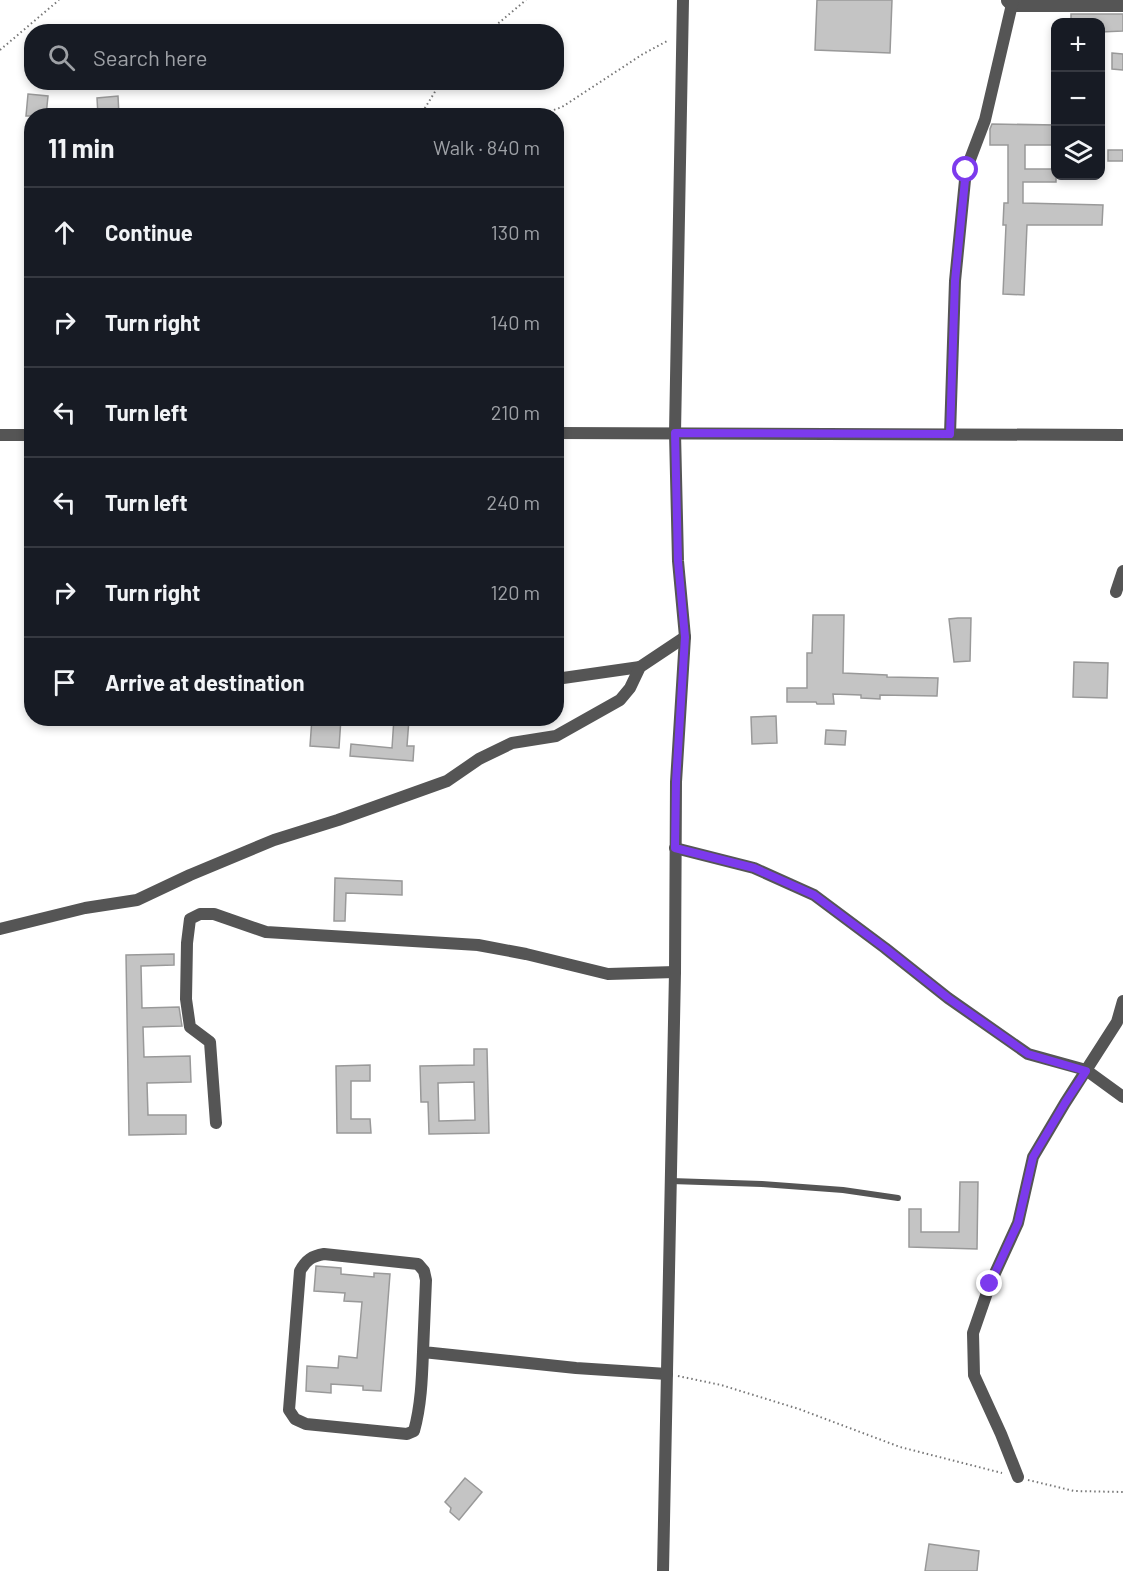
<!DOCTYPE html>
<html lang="en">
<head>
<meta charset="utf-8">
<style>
	:root { --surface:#171b24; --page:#20242c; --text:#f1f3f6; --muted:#9ea1a6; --line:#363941 }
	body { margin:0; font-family:Barlow,sans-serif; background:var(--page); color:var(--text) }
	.controls { position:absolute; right:18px; top:18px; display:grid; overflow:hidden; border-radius:12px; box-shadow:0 3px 9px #0003 }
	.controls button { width:54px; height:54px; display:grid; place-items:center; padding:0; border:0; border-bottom:2px solid var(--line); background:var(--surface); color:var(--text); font:30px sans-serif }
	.stop { position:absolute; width:18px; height:18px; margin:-14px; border:4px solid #7c3aed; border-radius:50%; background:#fff }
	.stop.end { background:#7c3aed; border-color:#fff; box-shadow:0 2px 6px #0008 }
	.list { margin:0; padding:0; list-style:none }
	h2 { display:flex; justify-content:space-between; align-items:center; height:78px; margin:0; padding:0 24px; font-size:26px }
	h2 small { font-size:20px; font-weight:400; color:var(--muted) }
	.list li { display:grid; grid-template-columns:39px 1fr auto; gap:18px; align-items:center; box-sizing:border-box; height:90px; padding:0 24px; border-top:2px solid var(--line) }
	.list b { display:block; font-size:22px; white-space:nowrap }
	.list em { font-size:20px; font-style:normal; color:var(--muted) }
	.icon { flex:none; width:33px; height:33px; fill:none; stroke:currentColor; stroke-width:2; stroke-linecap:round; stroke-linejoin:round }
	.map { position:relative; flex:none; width:1123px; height:1571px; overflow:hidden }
	.search { position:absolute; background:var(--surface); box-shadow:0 3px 9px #0003; left:24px; top:24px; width:540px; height:66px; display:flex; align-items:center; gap:15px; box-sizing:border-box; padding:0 21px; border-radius:24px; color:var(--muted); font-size:22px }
	.panel { position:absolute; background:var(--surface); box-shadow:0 3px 9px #0003; left:24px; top:108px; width:540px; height:618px; border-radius:24px }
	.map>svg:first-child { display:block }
</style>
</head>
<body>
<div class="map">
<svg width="1123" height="1571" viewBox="0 0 1123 1571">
	<rect width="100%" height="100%" fill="#fff"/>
	<g fill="#c4c4c4" stroke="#999" stroke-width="1.5" fill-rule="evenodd">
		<polygon points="817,0 892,0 890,53 815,50"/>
		<polygon points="1071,14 1123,14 1123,31 1101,32 1101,22 1071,22"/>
		<polygon points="1112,53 1123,54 1123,70 1112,69"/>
		<polygon points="28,94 48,96 46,116 26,116"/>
		<polygon points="118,96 119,116 98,116 97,98"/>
		<polygon points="992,124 1056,125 1056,145 1025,145 1025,169 1056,169 1056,182 1023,182 1023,203 1103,205 1102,225 1027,225 1024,295 1003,294 1006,225 1003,225 1004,203 1008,203 1008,145 990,145 990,129"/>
		<rect x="1108" y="150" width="15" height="11"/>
		<polygon points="813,615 844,615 843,673 887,675 887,677 938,678 937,696 880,695 880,699 861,698 861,695 833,694 834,704 817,704 816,702 787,702 787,688 807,688 807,653 812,653"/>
		<polygon points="958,618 971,618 970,661 954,662 949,619"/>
		<polygon points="1074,662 1108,663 1107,698 1073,697"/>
		<polygon points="776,716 777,743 752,744 751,717"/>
		<polygon points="312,718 341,718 339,748 310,746"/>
		<polygon points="394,718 409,719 407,746 414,746 413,761 350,756 351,744 392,748"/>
		<polygon points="826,730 846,731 845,745 825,744"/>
		<polygon points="335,878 402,881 402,895 346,893 345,921 334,921"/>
		<polygon points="174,954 174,965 141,966 142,1008 179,1007 182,1026 143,1027 144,1057 190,1056 191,1082 147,1083 148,1115 186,1115 186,1134 129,1135 126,955"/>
		<path d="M474 1049H487L489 1133 429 1134 428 1102H421L420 1066 474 1065ZM474 1082 475 1120 439 1121 438 1083Z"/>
		<polygon points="370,1065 370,1081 351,1081 351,1119 370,1119 371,1133 337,1133 336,1066"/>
		<polygon points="960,1182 978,1182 977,1249 909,1247 909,1209 921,1209 921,1232 959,1232"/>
		<polygon points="316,1266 341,1268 341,1274 374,1277 374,1273 390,1274 381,1391 363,1390 363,1386 331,1384 331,1393 306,1391 307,1366 338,1368 339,1356 357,1358 362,1302 344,1301 345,1293 314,1291"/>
		<polygon points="465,1478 482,1492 459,1520 450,1512 451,1508 445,1502"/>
		<polygon points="929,1544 979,1551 977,1571 925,1571"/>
	</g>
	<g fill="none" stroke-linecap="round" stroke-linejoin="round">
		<g stroke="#777" stroke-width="2" stroke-dasharray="1.5 3" stroke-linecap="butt">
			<polyline points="488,32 526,0"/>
			<polyline points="0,50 59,0"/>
			<polyline points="420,116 441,82"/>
			<polyline points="537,116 562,107 643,54 669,40"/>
			<polyline points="678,1376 721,1385 799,1409 900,1447 1002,1473"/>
			<polyline points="1028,1480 1074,1491 1123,1492"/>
		</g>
		<polyline stroke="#555" stroke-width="6" points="671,1181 762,1184 843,1190 898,1198"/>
		<g stroke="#555" stroke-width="12">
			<polyline points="1007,1 1012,6 1123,6"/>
			<polyline points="556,433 1123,435"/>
			<polyline points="950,434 955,281 966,170 985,120 1013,0"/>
			<polyline points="0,435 32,435"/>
			<polyline points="1116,592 1123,571"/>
			<polyline points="556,679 640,667"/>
			<polyline points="675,848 754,868 814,895 885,948 948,998 1028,1054 1086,1070 1123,1097"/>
			<polyline points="0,929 85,908 137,900 190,875 274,840 338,820 447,781 479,759 512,743 556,736 620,700 630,688 640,667 685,637"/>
			<polyline points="216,1123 210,1042 190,1027 186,999 187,943 190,919 200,914 214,914 266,932 478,945 526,954 608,974 675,972"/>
			<path d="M423 1352 426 1280 424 1271 418 1264 324 1254C312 1256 306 1260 300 1271L289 1410 295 1419 306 1424 407 1434 414 1431C421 1406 422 1379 423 1352L576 1368 667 1374"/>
			<polyline points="1018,1477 1001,1434 974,1375 973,1333 990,1284 1018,1223 1033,1157 1065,1103 1117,1022 1123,1001"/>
			<polyline points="663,1571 675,972 676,782 685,637 678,561 675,433 683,0"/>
		</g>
	</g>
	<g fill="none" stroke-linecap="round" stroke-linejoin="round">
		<polyline stroke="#7c3aed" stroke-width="8" points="966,170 955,281 950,434 675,433 678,561 685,637 676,782 675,848 754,868 814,895 885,948 948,998 1028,1054 1086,1071 1065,1103 1033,1157 1018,1223 990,1284"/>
	</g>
</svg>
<div class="controls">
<button>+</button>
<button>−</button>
<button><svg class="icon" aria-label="layers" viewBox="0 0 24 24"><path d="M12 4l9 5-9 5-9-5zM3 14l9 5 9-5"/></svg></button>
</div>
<div class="stop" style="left:966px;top:170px"></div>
<div class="stop end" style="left:990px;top:1284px"></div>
<div class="search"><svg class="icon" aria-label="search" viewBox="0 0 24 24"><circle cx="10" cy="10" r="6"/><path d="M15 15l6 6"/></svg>Search here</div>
<section class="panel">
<h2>11 min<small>Walk · 840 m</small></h2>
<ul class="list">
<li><svg class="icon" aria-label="ahead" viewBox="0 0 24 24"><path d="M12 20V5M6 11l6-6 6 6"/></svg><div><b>Continue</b></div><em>130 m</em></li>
<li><svg class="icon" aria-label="right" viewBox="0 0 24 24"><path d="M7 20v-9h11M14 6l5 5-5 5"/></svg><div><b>Turn right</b></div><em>140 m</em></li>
<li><svg class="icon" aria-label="left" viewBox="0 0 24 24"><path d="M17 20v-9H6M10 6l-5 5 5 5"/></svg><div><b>Turn left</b></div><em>210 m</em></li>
<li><svg class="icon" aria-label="left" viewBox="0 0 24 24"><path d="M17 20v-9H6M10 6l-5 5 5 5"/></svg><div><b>Turn left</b></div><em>240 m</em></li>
<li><svg class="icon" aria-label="right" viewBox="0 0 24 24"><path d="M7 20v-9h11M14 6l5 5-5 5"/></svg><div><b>Turn right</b></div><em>120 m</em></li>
<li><svg class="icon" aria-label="arrive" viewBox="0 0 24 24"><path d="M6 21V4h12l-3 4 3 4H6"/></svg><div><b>Arrive at destination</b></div></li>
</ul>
</section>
</div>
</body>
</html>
